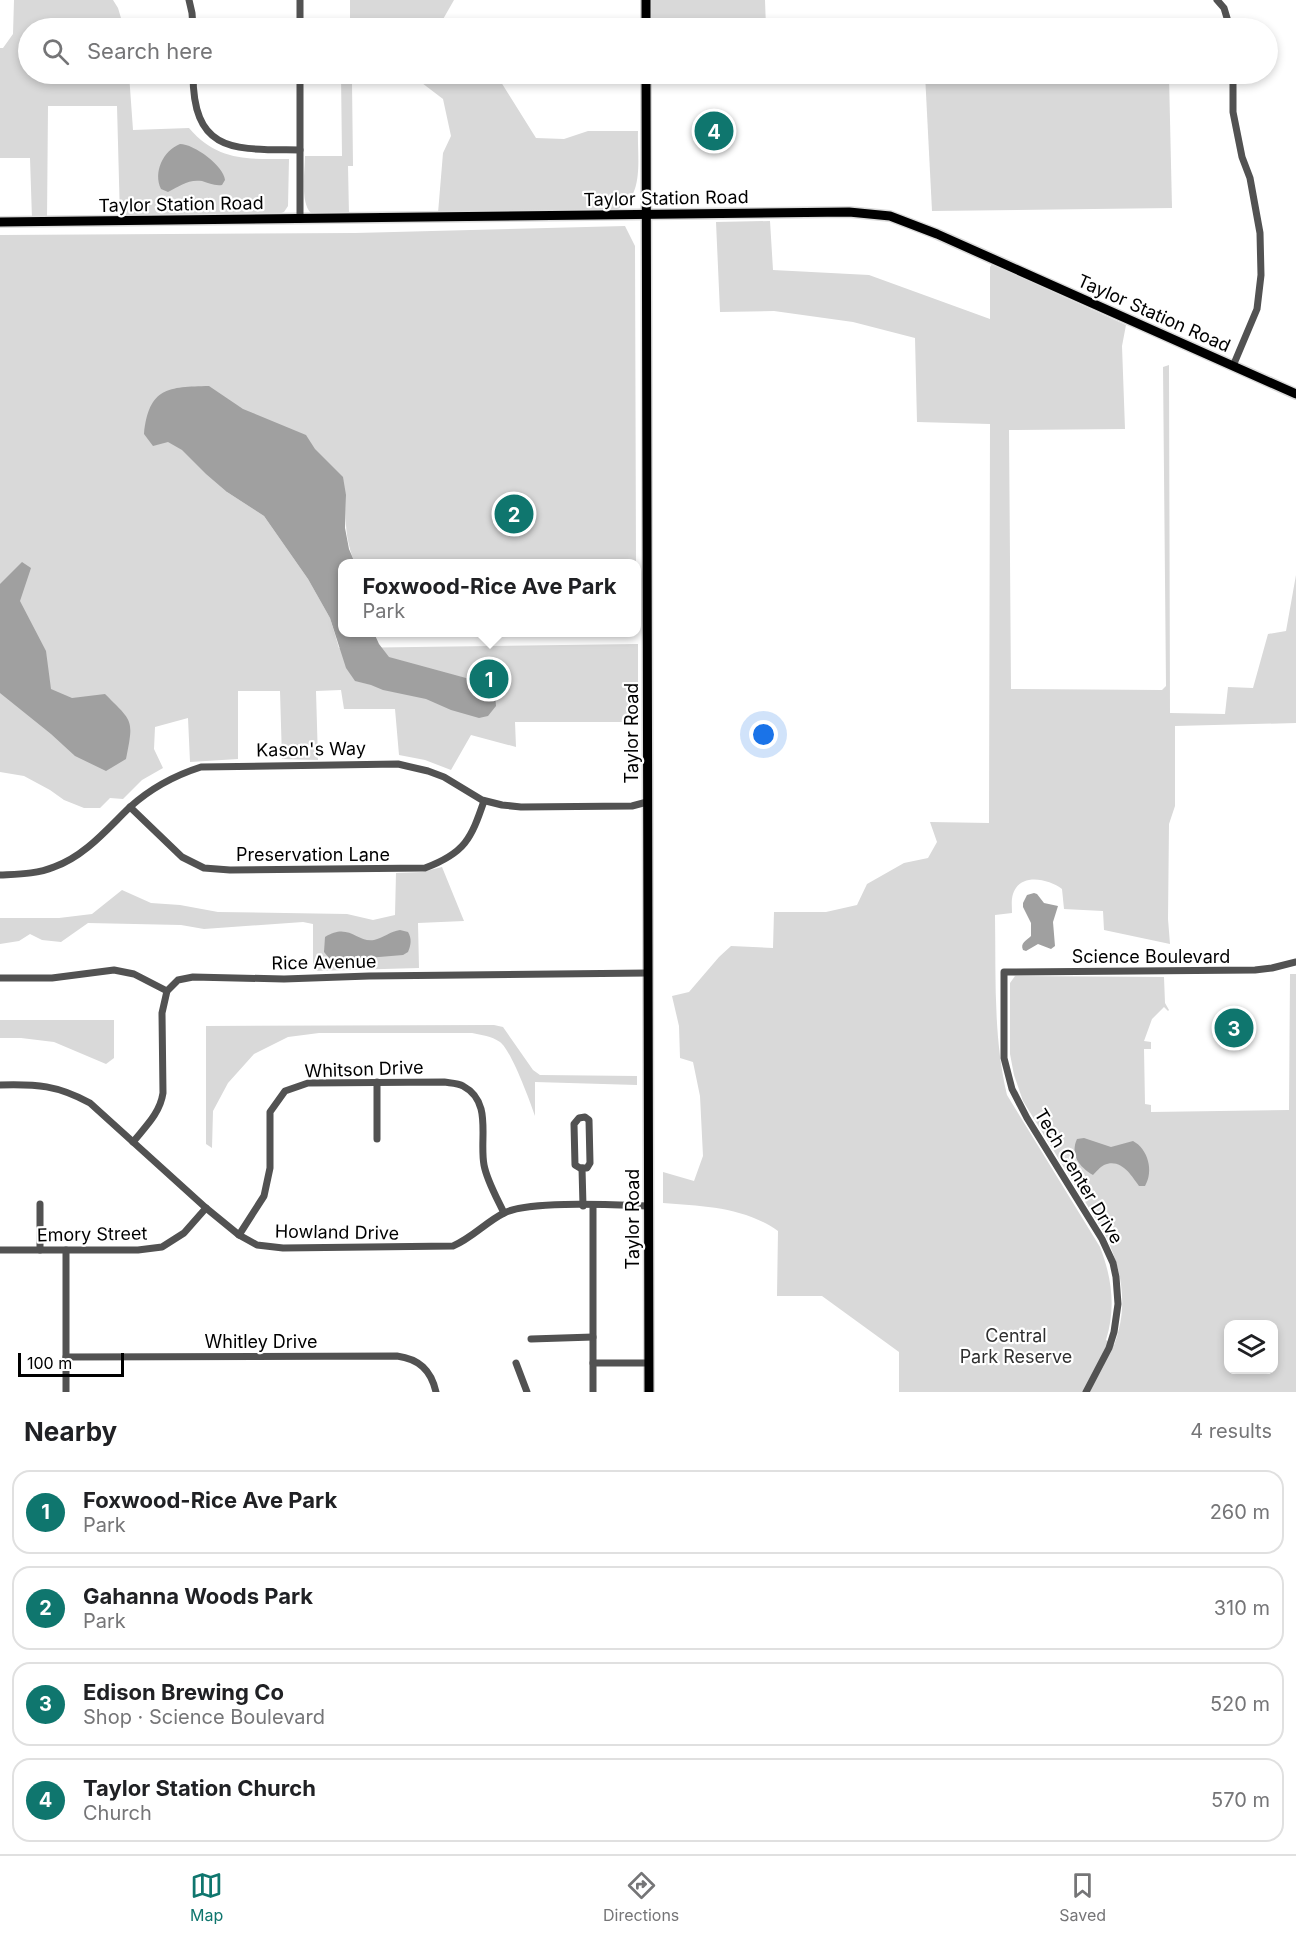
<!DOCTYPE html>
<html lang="en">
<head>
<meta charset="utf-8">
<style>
	:root { --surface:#fff; --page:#f6f6f6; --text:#202124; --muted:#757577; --line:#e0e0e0; --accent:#0f766e }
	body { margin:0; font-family:Inter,sans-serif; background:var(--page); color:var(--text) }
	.controls { position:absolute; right:18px; bottom:18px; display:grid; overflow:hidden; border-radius:12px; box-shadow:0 3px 9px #0003 }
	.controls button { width:54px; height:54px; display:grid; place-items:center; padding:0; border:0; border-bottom:2px solid var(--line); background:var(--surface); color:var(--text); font:30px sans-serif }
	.scale { position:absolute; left:18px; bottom:15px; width:106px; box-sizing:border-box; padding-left:6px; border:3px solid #000; border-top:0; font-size:16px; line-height:21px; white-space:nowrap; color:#000; -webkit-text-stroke:4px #fff; paint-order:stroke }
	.you { position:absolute; left:764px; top:735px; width:21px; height:21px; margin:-15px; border:4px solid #fff; border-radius:50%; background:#1a73e8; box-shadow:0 0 0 9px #1a73e833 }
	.badge { display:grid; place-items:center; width:39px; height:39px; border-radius:50%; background:var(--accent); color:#fff; font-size:20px; font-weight:700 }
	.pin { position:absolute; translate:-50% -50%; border:3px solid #fff; box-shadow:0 2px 6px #0006 }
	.popup { position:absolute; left:338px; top:559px; width:303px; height:78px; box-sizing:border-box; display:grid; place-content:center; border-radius:12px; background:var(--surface); filter:drop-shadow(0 2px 4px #0005); font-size:20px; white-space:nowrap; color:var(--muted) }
	.popup b { font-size:22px; color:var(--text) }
	.popup::after { content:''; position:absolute; left:50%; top:100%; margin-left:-12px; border:12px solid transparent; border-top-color:var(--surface) }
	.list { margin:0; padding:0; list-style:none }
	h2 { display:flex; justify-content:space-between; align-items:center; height:78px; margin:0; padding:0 24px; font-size:26px }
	h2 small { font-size:20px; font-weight:400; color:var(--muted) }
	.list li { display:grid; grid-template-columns:39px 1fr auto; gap:18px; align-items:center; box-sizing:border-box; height:84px; margin:0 12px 12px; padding:0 12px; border:2px solid var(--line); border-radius:18px }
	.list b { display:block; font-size:22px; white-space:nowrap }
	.list p { margin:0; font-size:20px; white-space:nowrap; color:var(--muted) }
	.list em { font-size:20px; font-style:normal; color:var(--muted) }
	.icon { flex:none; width:33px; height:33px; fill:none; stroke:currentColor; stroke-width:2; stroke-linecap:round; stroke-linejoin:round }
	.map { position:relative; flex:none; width:1296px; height:1392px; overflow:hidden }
	.search { position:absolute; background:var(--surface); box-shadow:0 3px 9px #0003; left:18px; right:18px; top:18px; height:66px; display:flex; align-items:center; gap:15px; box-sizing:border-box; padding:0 21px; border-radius:33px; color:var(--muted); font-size:22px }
	.sheet { height:462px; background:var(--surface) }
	nav { display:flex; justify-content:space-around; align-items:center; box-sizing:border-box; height:84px; border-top:2px solid var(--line); background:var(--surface); font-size:16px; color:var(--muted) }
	nav a { display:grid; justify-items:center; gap:3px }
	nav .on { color:var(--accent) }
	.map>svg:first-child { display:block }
</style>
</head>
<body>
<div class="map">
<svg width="1296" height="1392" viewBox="0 0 1296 1392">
	<rect width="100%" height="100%" fill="#fff"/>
	<g fill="#d9d9d9" fill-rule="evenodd">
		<path d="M14 0H113L118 8 124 28H28V74H129L133 130 189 128C218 162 249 159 289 159L288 206 284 212 276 215 120 218 117 106H48L47 219H32L30 158H0V48H3L13 34Z"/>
		<polygon points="350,0 454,0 442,21 445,28 350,28"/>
		<polygon points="651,0 765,0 766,28 727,28 726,21 651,18"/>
		<path d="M341 74H496L536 138 564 139 588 131H638C637 157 645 196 618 209L438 213 443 153 451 136 443 99 422 83 367 77 352 82 353 166H348L349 215 311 213C300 203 305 171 305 156H342Z"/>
		<polygon points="925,74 1169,76 1172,208 932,211"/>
		<path d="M770 221 773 270 869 275 990 319V267L992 264 1126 325 1122 346 1125 429 1009 430 1011 689 1162 690 1166 686 1163 367 1169 365 1170 713 1225 714 1228 687 1253 688 1268 634 1286 631 1296 575V723L1175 726V806L1169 824 1168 919 1170 944 1104 930 1103 911 1064 909 1062 889C1049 879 1020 872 1013 894 1011 900 1012 907 1012 913L995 915C996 975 993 1036 1007 1095L1100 1247C1112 1278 1116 1308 1106 1340L1114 1345C1129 1306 1122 1270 1105 1234L1023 1101 1014 1075 1010 1054V983L1015 976 1164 977 1165 1003 1169 1010 1168 1011 1164 1007 1152 1019 1144 1041 1151 1042V1049H1144L1145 1104 1151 1105V1112L1289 1110 1290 974H1296V1392H899V1352L822 1296H777L778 1231C744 1207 703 1206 663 1203V1172L694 1181 703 1156 700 1096 693 1062 680 1058 679 1026 672 996 689 992 719 957 731 946 773 948 774 912H826L857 905 867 884 904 863 928 858 937 842 930 822 989 823 990 424 917 422 915 338 853 322 774 311 720 312 716 222ZM1228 1324H1274V1370H1228Z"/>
		<path d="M625 226 635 246 636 565 355 563C345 540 345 520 346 495L227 492 264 516 308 579 330 618 339 648 638 644V722H515L516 747 471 735 451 770 425 760 399 755 395 709H344L341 690 316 691 318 760 282 759 280 691H238V759L190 762 188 718 155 727 154 749 163 768 142 780 123 799 110 798 100 808H84L64 800 50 790 24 776 0 772V235L355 233Z"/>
		<polygon points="442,867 464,921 418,923 419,968 313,971 313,924 303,922 204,929 181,925 88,923 61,942 42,940 30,934 19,941 0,944 0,918 59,918 92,914 122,890 151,903 180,905 218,912 347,914 373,920 395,915 396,873 422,872"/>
		<polygon points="0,1020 114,1020 114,1058 106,1064 54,1042 21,1038 0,1038"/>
		<path d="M494 1025 503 1027 533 1070 540 1075 637 1076V1085L535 1082V1116C530 1101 511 1050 500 1042 491 1036 482 1035 472 1033H319L288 1037 254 1054 228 1083 213 1111 212 1148 206 1144V1026Z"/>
	</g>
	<g fill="#a0a0a0">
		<path d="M180 144C194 144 224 166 225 180L222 185C214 186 209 183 202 181 188 179 180 186 168 192L161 189C153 172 163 151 180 144Z"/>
		<path d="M209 386 243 409 306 435 315 449 343 477 346 495 345 528 349 549 355 563 342 564V632L374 633 379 644 389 657 466 678 486 685 495 694 496 706 488 716 479 718 451 710 426 699 383 690 371 685 355 681 346 668 330 618 308 579 264 516 227 492 206 474 182 450 168 442 153 446 144 434C149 387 168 387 209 386Z"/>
		<path d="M22 562 31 568 20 601 46 651 51 689 72 698 105 694C133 722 134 719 126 759L106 771 75 756 51 734 0 693V584Z"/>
		<path d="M1034 893 1037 894 1044 903 1058 906 1053 922 1055 946 1051 949 1038 944 1026 951 1023 950C1020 943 1026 941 1031 936V923L1023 907V903L1027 895Z"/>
		<path d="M400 930 408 932C412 939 411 945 408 952L403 955 343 960 329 958 324 952 325 937C349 922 357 943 374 940 383 938 391 931 400 930Z"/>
		<path d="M1084 1138 1111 1147 1133 1141C1148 1149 1154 1171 1145 1186H1139C1131 1175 1121 1158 1104 1165 1100 1167 1096 1172 1093 1175 1079 1167 1070 1154 1077 1139Z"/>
	</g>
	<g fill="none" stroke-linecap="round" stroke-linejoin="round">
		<g stroke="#dbdbdb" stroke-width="12">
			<g id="major">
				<polyline points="646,0 646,28"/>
				<polyline points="646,74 649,1392"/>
				<polyline points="0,222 849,212 890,216 937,234 1296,394"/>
			</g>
		</g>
		<g stroke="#525252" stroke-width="7">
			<polyline points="189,0 192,13 193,28"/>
			<polyline points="300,0 300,28"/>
			<polyline points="1217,0 1224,8 1230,28"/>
			<path d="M193 74C193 155 236 149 300 150"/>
			<polyline points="300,74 300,219"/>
			<polyline points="1233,74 1233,112 1242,157 1250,178 1260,233 1261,275 1257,309 1233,366"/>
			<path d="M130 807 182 857 204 868 230 870 425 868C465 853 471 839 484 801"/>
			<path d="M0 875C19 874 37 874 54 867 85 856 107 829 130 807 150 789 176 775 201 767L398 764 428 771 444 777 482 800 502 805 521 807 632 806 647 802"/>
			<polyline points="0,978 52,978 114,970 134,974 167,991"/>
			<polyline points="377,1082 377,1139"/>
			<path d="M0 1085C37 1084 57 1085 90 1103L206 1208 239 1235 257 1245 283 1248 453 1246C472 1238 486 1222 504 1213 529 1200 617 1205 648 1206"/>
			<polygon points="585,1117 589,1120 590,1163 587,1168 580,1168 575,1165 574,1124 579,1118"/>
			<path d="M133 1142C146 1126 160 1113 163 1093L162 1013 167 991 178 980 193 977 284 979 369 976 648 973"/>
			<polyline points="582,1168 583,1206"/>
			<polyline points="40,1204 40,1250"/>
			<polyline points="593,1206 593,1392"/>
			<path d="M239 1235 264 1196 270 1168V1112L285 1091 308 1083 444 1082C449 1083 458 1083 463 1086 493 1102 479 1138 484 1165 487 1181 497 1198 504 1213"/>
			<polyline points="0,1250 138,1250 162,1247 184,1233 206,1208"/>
			<polyline points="531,1339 593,1337"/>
			<path d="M66 1357 397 1356C419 1359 431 1370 436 1392"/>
			<polyline points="516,1363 527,1392"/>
			<polyline points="593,1363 649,1363"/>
			<polyline points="66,1392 66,1250"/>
			<polyline points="1086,1392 1109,1348 1114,1332 1118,1304 1116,1277 1113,1263 1102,1239 1027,1118 1012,1089 1004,1058 1004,972 1255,970 1272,968 1296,962"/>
		</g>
		<use href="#major" stroke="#000" stroke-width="9"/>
	</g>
	<g text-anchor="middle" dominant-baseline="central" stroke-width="4.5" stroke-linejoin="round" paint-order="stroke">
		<g font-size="18" fill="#000" stroke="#fff">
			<text transform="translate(666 198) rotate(-1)">Taylor Station Road</text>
			<text transform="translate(181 204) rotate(-1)">Taylor Station Road</text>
			<text transform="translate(1154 313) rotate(24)">Taylor Station Road</text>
			<text transform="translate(631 733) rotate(-90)">Taylor Road</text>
			<text transform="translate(311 749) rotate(-1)">Kason's Way</text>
			<text x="313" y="854">Preservation Lane</text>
			<text x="1151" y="956">Science Boulevard</text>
			<text transform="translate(324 962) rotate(-1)">Rice Avenue</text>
			<text transform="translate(364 1069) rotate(-2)">Whitson Drive</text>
			<text transform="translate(1079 1176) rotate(59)">Tech Center Drive</text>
			<text transform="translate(632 1219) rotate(-90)">Taylor Road</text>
			<text transform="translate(337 1232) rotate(1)">Howland Drive</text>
			<text transform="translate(92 1234) rotate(-1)">Emory Street</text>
			<text x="261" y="1341">Whitley Drive</text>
		</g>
		<g font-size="18" fill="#303030" stroke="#fff">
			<text x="1016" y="1335">Central<tspan x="1016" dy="21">Park Reserve</tspan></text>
		</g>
	</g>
</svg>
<div class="controls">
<button><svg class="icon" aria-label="layers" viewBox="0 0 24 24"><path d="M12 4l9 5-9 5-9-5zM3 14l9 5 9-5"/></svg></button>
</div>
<div class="scale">100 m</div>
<div class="you"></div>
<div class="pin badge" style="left:489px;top:679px">1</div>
<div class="popup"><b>Foxwood-Rice Ave Park</b>Park</div>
<div class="pin badge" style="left:514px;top:514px">2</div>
<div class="pin badge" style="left:1234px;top:1028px">3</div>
<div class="pin badge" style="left:714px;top:131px">4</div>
<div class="search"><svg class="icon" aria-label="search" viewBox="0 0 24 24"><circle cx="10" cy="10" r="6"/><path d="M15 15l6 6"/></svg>Search here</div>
</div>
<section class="sheet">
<h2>Nearby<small>4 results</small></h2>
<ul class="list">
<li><span class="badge">1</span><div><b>Foxwood-Rice Ave Park</b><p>Park</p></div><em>260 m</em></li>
<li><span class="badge">2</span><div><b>Gahanna Woods Park</b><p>Park</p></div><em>310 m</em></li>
<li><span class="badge">3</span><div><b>Edison Brewing Co</b><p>Shop · Science Boulevard</p></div><em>520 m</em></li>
<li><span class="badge">4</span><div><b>Taylor Station Church</b><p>Church</p></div><em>570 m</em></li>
</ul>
</section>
<nav>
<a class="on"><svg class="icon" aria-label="map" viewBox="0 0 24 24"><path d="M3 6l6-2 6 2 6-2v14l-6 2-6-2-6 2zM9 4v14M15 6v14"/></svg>Map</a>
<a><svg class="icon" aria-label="directions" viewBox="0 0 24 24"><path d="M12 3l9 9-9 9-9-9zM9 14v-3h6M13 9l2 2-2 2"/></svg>Directions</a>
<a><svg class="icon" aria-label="saved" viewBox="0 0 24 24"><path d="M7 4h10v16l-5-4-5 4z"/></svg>Saved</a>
</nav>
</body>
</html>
